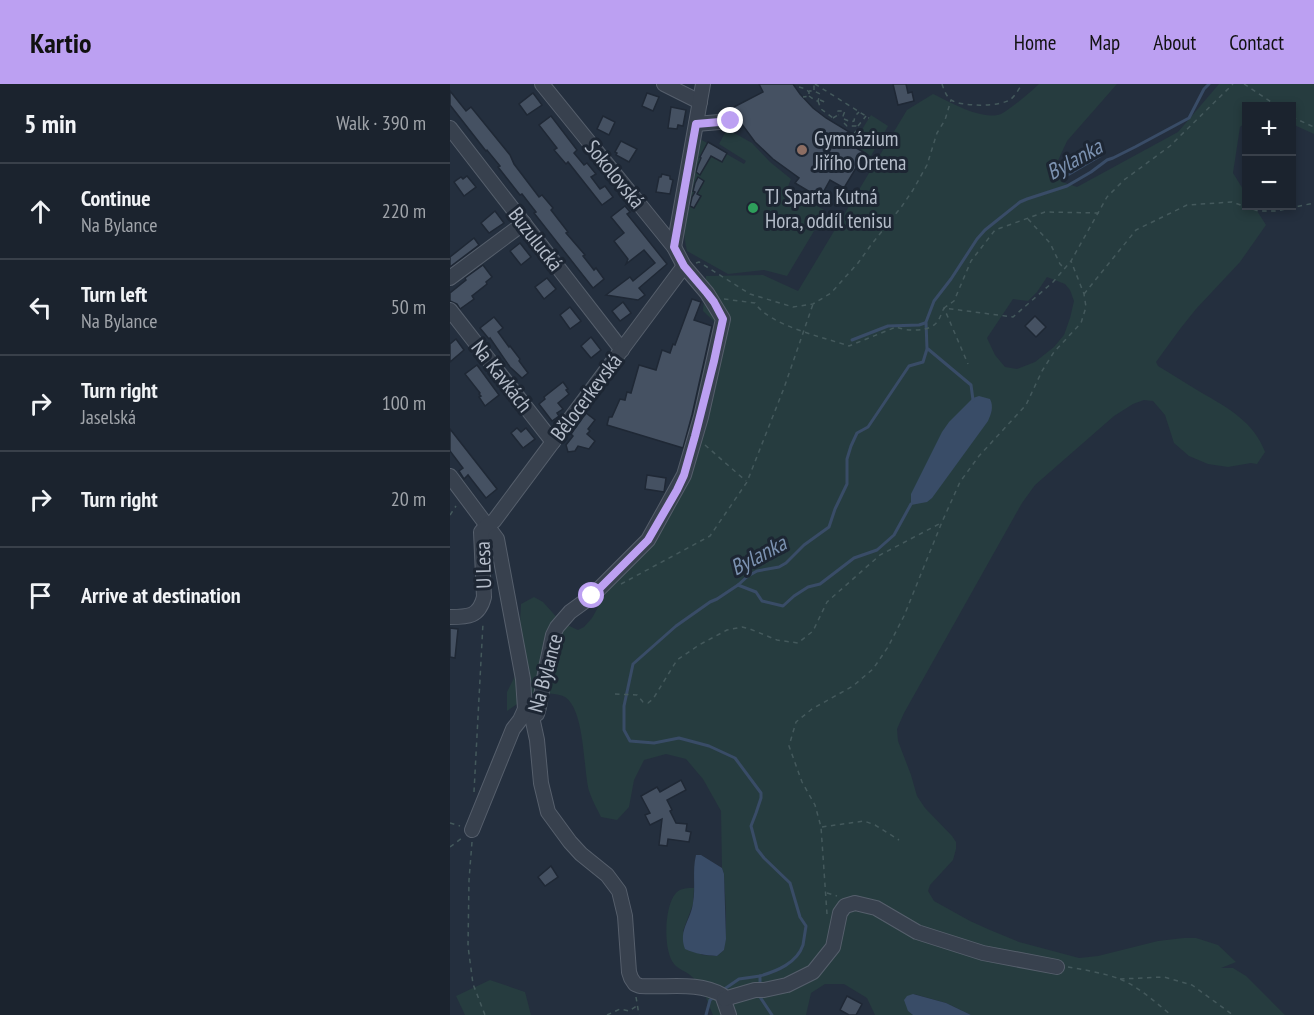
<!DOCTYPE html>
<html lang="en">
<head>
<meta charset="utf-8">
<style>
	:root { --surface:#1b232e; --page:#282f3a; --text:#f1f3f6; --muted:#a0a4aa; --line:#39404a; --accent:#bca0f2 }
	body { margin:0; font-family:"PT Sans Narrow",sans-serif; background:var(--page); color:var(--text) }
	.controls { position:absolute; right:18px; top:18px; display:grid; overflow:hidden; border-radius:0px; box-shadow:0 3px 9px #0003 }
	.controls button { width:54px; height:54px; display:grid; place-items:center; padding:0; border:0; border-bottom:2px solid var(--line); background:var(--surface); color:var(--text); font:30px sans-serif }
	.stop { position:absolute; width:18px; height:18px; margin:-14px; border:4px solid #bca0f2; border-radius:50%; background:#fff }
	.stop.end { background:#bca0f2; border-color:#fff; box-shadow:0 2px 6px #0008 }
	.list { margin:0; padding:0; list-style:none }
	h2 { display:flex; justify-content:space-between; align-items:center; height:78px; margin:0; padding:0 24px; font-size:26px }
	h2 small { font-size:20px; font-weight:400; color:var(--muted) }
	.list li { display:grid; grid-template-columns:39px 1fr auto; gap:18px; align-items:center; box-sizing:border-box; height:96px; padding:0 24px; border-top:2px solid var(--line) }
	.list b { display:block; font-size:22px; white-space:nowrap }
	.list p { margin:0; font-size:20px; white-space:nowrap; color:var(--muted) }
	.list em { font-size:20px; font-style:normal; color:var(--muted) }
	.icon { flex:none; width:33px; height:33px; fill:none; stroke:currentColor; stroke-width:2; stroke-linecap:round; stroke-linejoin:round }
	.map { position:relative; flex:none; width:864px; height:931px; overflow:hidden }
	header { display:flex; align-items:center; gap:36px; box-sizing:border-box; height:84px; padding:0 30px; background:var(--accent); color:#111 }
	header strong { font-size:28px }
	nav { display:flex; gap:33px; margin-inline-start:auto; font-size:21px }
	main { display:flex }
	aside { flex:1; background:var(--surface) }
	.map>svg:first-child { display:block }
</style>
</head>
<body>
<header>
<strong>Kartio</strong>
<nav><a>Home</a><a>Map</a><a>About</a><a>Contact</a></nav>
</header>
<main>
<aside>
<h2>5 min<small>Walk · 390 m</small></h2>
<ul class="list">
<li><svg class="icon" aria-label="ahead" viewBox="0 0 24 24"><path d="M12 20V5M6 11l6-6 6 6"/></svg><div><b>Continue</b><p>Na Bylance</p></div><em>220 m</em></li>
<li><svg class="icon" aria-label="left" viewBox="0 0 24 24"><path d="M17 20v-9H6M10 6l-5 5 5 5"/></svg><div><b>Turn left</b><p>Na Bylance</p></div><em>50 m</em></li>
<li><svg class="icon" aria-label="right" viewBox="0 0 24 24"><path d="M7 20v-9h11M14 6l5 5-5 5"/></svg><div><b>Turn right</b><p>Jaselská</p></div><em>100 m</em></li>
<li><svg class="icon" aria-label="right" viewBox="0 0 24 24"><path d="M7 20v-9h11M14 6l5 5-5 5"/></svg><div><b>Turn right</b></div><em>20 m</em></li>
<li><svg class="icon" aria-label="arrive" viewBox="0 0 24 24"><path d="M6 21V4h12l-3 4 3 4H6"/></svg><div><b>Arrive at destination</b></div></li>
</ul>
</aside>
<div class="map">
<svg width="864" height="931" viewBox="0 0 864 931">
	<rect width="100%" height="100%" fill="#242f3e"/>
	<g fill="#263c3f" fill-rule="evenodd">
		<path d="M589 0H667L617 57 605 83 612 98 627 103 728 48 769 0H864V50L842 40V22H796V38L790 43 783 89 796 110V122H804L816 141 790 178 746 225 730 245 706 278 708 282C723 291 737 300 752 309 778 324 804 338 815 368L807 380 801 379 778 383 758 380 739 372 724 359 715 331 703 317 694 316 683 320 664 332 585 401 572 419 454 629 447 645 448 657 461 691 467 712 475 724 502 752 506 758V765L503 776 480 801 478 807 484 817 520 837 540 846 569 858 629 874 648 872 708 857 734 854H746L768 861 786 878 771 884H783L796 892 835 931H521L496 919 464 910 458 927 463 931H425L417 914 394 900H375L361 909 356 931H263C257 917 252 900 240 891 235 887 228 885 224 880 213 867 214 822 226 809 231 804 237 804 244 804L243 820 233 847 252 871 267 872 274 866C278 841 275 815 274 790L272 784 271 727 253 695 236 675 216 670 194 676 184 696 179 723 167 736 151 733C147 725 142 716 139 707 133 684 135 626 115 613 109 609 91 609 83 609L57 627V608L75 572 70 539 71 520 84 513 93 518 111 538 128 546 134 543 142 534 156 509 199 462 249 349 275 248 253 227 256 192 313 191 348 207 457 26 483 10C500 18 532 37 551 30 558 27 582 7 589 0ZM597 193 615 200 620 206 624 217 620 234 614 251 604 263 585 278 567 285 555 283 545 271 537 254 563 215 578 217 587 208Z"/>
		<polygon points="421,31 438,42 421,72 403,60"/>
		<path d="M277 45 302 59 320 78 341 95 337 105 376 127 337 192 314 186 278 190 237 167C228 131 242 90 250 55L294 80 296 77 269 60Z"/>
		<polygon points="40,896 75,908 81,931 15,931 6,912"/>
	</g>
	<g fill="#394c67">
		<path d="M641 63C646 63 650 64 652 69L651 73 617 93 614 87Z"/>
		<path d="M529 312 540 315C544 323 541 330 538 337L482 414 477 418 461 421V410L492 348 499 338 523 314Z"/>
		<path d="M246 771H251L272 784 274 790 276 855 274 866 267 872C255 871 246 870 235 865 228 846 241 836 243 819 246 803 242 787 246 771Z"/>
		<polygon points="463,910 496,919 521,931 463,931 458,927 454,916 457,912"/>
	</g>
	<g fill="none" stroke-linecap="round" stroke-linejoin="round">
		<g stroke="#394c67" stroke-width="3">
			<polyline points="402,256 438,242 469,241 475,239"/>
			<polyline points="478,265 521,301 523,316"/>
			<polyline points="288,501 306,508 312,517 333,522 344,512 358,503 370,500 404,474 427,466 444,451 461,420"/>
			<path d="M310 903V892C327 887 347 879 353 861 354 855 355 848 356 842L350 833 340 799 314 774 307 765 301 742 306 729 311 714V709L285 674 259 662 229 654 204 659 180 657 174 646V622L183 580 226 542 260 518 267 515 288 501 298 492 307 487 329 483 336 479 354 461 379 443 385 425 397 400V375L401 362 407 349 418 343 459 282 473 278 477 265 476 238 484 217 501 195 527 155 535 146 570 118 577 115 617 102 641 88 657 76 663 74 685 63 739 34 754 5 759 0"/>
			<polyline points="273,906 289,895 310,892"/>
			<polyline points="310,910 310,913 322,931"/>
			<polyline points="256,931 260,916 266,912"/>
		</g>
	</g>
	<g fill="#455162" stroke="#1f2835" stroke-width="1.5">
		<polygon points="309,0 343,0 350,10 363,24 376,34 406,52 401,61 415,69 394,104 380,96 370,114 345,99 349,94 323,75 305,58 291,39 289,32 282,24 313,8"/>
		<polygon points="443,0 456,0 458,9 462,8 464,17 448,21"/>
		<polygon points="0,7 16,27 21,23 60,71 64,80 89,113 92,111 103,124 101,126 118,148 116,149 135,171 133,172 144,186 146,184 154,195 143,204 84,129 86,128 72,110 70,111 48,83 50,82 37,66 36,67 0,21"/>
		<polygon points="83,9 92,21 77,31 69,20"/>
		<polygon points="197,9 209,13 203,27 192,22"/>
		<polygon points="221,23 236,26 233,42 228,41 227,45 218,44"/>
		<polygon points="101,32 127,66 124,69 134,81 137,79 146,90 141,93 150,105 155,102 163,113 152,121 118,78 116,80 104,66 107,64 89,41"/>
		<polygon points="153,32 165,38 159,51 147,45"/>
		<polygon points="171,57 187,65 179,78 166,71 167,69 165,68"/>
		<polygon points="258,58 277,69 272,78 261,72 250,91 246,88 248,81 251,74 250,73"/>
		<polygon points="212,90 220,92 220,95 223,96 220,110 206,108 209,93 211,93"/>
		<polygon points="17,92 26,103 14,112 4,98 11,93 13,95"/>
		<polygon points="248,93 254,97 247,110 251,112 244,124 240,122 242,113 245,108 243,107 245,99"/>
		<polygon points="175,122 180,128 177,130 217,180 189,204 195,211 188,216 156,211 180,193 183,197 205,179 194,166 176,180 178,175 164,157 174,149 161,133"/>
		<polygon points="45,127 54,139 39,149 31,139"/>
		<polygon points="24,154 29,161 0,183 0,173"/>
		<polygon points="70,159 81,173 71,181 60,167"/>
		<polygon points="33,181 42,193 36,198 37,200 22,212 24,215 10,225 7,220 0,217 0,209 16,196 15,194"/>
		<polygon points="97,194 106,205 94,215 85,203"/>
		<polygon points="242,215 251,218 244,236 262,242 242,331 233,364 157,341 159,333 162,333 170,315 175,316 177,308 181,309 189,281 206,286 212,266 220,269 223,260 225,261"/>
		<polygon points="173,218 181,229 170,237 162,227"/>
		<polygon points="120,223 131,237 120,245 110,231"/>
		<polygon points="585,232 596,243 586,253 575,242"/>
		<polygon points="44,233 53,244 48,248 59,263 60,262 70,275 69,277 78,289 72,294 60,283 40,254 39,255 30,244"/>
		<polygon points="141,253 151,266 141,274 131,262"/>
		<polygon points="6,255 14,266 0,278 0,260"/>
		<polygon points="27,281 49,311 35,322 29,313 31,312 29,310 30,309 15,290"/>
		<polygon points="113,298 118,305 116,306 119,310 108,319 113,325 107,329 109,332 102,337 89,320 95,315 94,313"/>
		<polygon points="136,329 145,336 138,345 140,347 137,350 145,357 139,365 128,362 125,367 118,368 116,361 123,352 121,350"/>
		<polygon points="67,344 71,348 76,344 85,355 73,364 61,349"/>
		<polygon points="0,345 47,405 36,414 18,391 14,395 9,387 13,384 0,367"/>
		<polygon points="197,391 216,394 214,408 195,405"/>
		<polygon points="0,544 8,545 5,574 0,573"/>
		<polygon points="231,696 236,706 217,716 222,726 220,727 226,739 237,740 236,747 241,748 239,758 218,755 217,762 209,761 212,735 200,741 195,731 200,729 191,712 207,703 210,708"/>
		<polygon points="101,782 108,793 95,802 88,793"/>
		<polygon points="397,912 412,920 406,931 399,931 390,926"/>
	</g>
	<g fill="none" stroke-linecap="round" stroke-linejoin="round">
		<g stroke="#565f6c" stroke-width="16">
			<g id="minor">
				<polyline points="214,0 250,18"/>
				<polyline points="246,40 281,37"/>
				<polyline points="0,44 172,266"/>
				<polyline points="224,163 253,0"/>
				<polyline points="0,194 74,139"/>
				<polyline points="0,226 103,358"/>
				<polyline points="0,392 47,455 73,595 75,625 82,633"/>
				<path d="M0 533C18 533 29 533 34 513L31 448 37 441 44 437 234 182"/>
				<polyline points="82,633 87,630 89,623 96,584 103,551 107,543 120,528 142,512 198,456 234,391 251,333 273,235 257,209 234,182 224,163 92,0"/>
				<path d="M82 633 87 656 91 699 98 728 120 758 131 770 157 791 169 807 175 832 179 888 181 894 185 900 190 902C218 904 247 897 272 911L279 931"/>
				<polyline points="22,746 63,645 70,636 75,625"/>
				<polyline points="274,915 305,906 314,906 337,901 363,888 383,863 390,829 395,822 405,819 426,824 467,848 533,869 607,883"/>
			</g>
		</g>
		<g stroke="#44595c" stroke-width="1.5" stroke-dasharray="4.5 4.5" stroke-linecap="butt">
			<polyline points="365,0 419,34"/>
			<path d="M492 0C494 6 496 12 501 16 512 23 551 23 561 15 565 12 569 5 572 0"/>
			<polyline points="794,0 827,22"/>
			<polyline points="349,3 356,5 359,8 359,12 353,13"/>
			<polyline points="364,6 364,0"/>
			<polyline points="359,12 366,17 368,17 370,10 364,7 359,7"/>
			<polyline points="370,16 377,19"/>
			<polyline points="368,17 371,25 383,34 382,37"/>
			<polyline points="842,33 864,43"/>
			<polyline points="383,34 388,31 388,27 395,27 393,32 388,31"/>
			<polyline points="394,35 401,38 404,37 405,32 409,28"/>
			<polyline points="394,39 397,42 406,42 406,47 404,50"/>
			<polyline points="408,42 416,32"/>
			<polyline points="649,129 595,128 545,146 521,177 504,217 494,224 563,233 603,198 621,177 657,113 674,96 720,62 783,0"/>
			<polyline points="578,135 600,159 610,180 614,184"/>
			<polyline points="246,179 249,178 300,210 343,223 363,220 381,209 408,179 421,161 452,122 463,106 477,81 487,49 495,36 501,16"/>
			<polyline points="634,210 686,146 737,121 782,118 808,127 827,127 864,119"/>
			<path d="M274 215 305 219C320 242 373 253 399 262L446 243C456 247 475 248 484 241 489 238 491 230 494 224L518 280"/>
			<polyline points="255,361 296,397"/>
			<polyline points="0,431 6,422"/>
			<polyline points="171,500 260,452 297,398 334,304 363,220"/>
			<polyline points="165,610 187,611 193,618 198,619 203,615 227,576 249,561 277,546 292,543 300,545 327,556 348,559 363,547 377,518 430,471 491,439"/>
			<polyline points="24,708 33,539"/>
			<polyline points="0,739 10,742"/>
			<polyline points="372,743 414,737 425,741 449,756"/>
			<polyline points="22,758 19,796 18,862 23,900 35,931"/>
			<polyline points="0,763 12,754"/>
			<polyline points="377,809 387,812"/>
			<polyline points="377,830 371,743 365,721 352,698 339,662 346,638 362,625 403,602 423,585 438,563 454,532 492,438 510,398 529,372 576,321 592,287 604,268 631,239 636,223 634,210 621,177"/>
			<path d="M618 883C632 885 657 890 670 895 689 903 705 918 721 931"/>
			<polyline points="670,895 714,893 742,901 783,931"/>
			<polyline points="186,913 189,931"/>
			<polyline points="157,931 170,925 179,927 188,921"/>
		</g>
		<use href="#minor" stroke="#38414e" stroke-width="14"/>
	</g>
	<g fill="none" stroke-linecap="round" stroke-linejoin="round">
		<polyline stroke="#bca0f2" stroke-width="8" points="142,512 198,456 227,406 234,391 245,352 264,277 273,235 264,218 257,209 234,182 224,163 246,40 281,37"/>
	</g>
	<circle fill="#8d6e63" stroke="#1d2633" stroke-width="2" cx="352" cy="66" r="6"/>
	<circle fill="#2e9e5b" stroke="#1d2633" stroke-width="2" cx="303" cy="124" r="6"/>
	<g text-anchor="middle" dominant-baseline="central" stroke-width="6" stroke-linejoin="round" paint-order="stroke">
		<g font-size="21" fill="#b4bcc9" stroke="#1d2633" text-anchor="start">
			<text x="364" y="54">Gymnázium<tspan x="364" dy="24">Jiřího Ortena</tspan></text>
			<text x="315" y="112">TJ Sparta Kutná<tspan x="315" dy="24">Hora, oddíl tenisu</tspan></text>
		</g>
		<g font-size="21" fill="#b4bcc9" stroke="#1d2633">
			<text transform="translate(165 90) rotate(51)">Sokolovská</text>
			<text transform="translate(86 155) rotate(52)">Buzulucká</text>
			<text transform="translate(52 292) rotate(52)">Na Kavkách</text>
			<text transform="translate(136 313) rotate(-53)">Bělocerkevská</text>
			<text transform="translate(33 481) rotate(-92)">U Lesa</text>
			<text transform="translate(95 589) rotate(-75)">Na Bylance</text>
		</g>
		<g font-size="22" font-style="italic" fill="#7c92b1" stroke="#1d2633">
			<text transform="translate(624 75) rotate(-29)">Bylanka</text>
			<text transform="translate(308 471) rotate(-28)">Bylanka</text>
		</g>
	</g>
</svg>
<div class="controls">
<button>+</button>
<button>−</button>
</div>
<div class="stop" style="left:142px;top:512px"></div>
<div class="stop end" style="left:281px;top:37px"></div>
</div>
</main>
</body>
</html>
